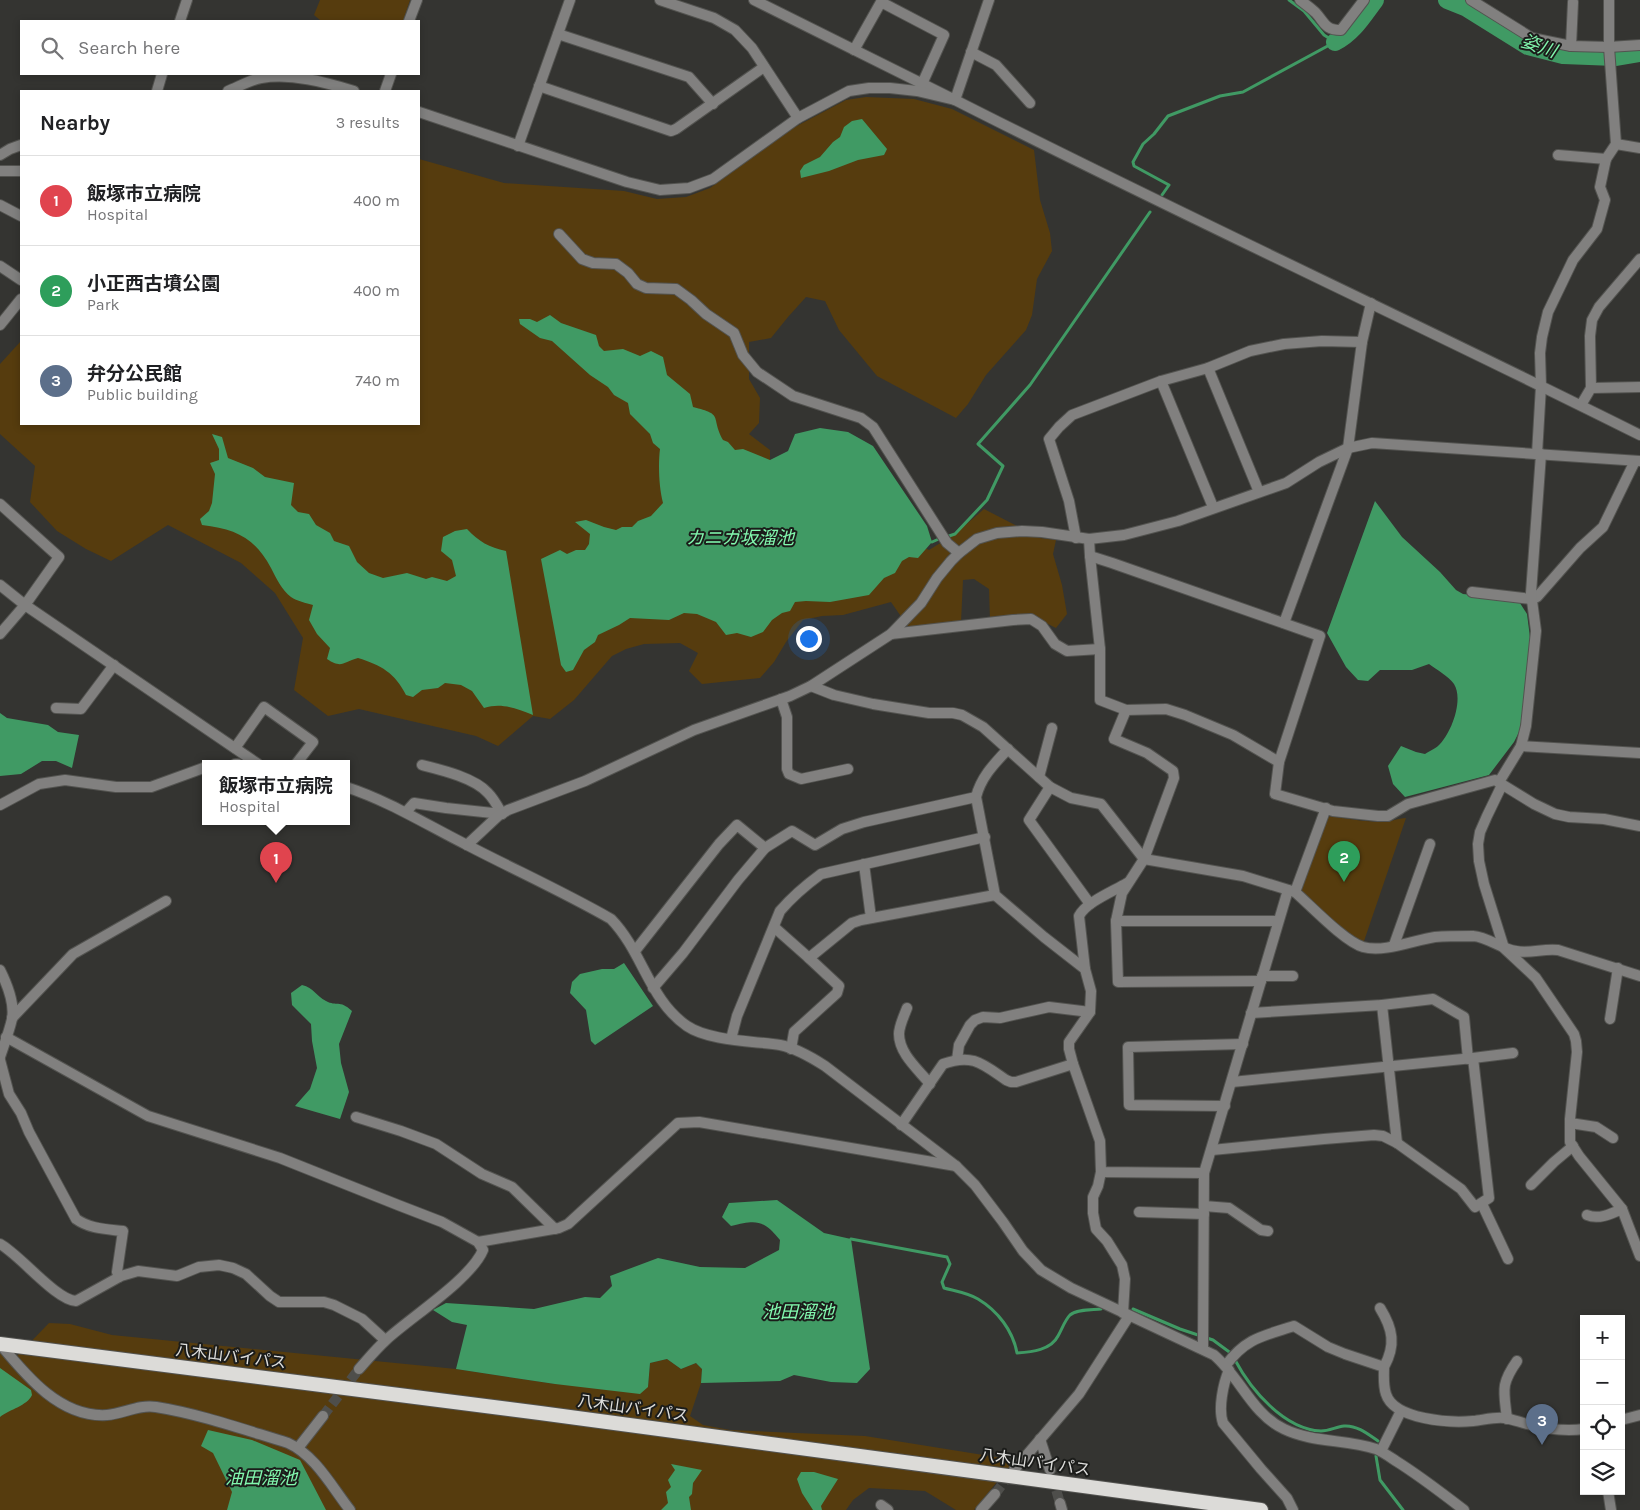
<!DOCTYPE html>
<html lang="en">
<head>
<meta charset="utf-8">
<style>
	:root { --surface:#fff; --page:#f6f6f6; --text:#202124; --muted:#757577; --line:#e0e0e0; --accent:#386d79 }
	body { margin:0; font-family:Karla,"Noto Sans JP",sans-serif; background:var(--page); color:var(--text) }
	.controls { position:absolute; right:15px; bottom:15px; display:grid; overflow:hidden; border-radius:0px; box-shadow:0 2px 8px #0003 }
	.controls button { width:45px; height:45px; display:grid; place-items:center; padding:0; border:0; border-bottom:1px solid var(--line); background:var(--surface); color:var(--text); font:25px sans-serif }
	.you { position:absolute; left:808px; top:638px; width:18px; height:18px; margin:-12px; border:4px solid #fff; border-radius:50%; background:#1a73e8; box-shadow:0 0 0 8px #1a73e833 }
	.badge { display:grid; place-items:center; width:32px; height:32px; border-radius:50%; background:var(--accent); color:#fff; font-size:16px; font-weight:700 }
	.pin { position:absolute; translate:-50% -41px; filter:drop-shadow(0 1px 2px #0008) }
	.pin::after { content:''; position:absolute; top:26px; width:18px; height:15px; background:inherit; clip-path:polygon(0 0,100% 0,50% 100%) }
	.popup { position:absolute; left:202px; top:760px; width:148px; height:65px; box-sizing:border-box; display:grid; place-content:center; border-radius:0px; background:var(--surface); filter:drop-shadow(0 1px 4px #0005); font-size:16px; white-space:nowrap; color:var(--muted) }
	.popup b { font-size:19px; color:var(--text) }
	.popup::after { content:''; position:absolute; left:50%; top:100%; margin-left:-10px; border:10px solid transparent; border-top-color:var(--surface) }
	.list { margin:0; padding:0; list-style:none }
	h2 { display:flex; justify-content:space-between; align-items:center; height:65px; margin:0; padding:0 20px; font-size:21px }
	h2 small { font-size:16px; font-weight:400; color:var(--muted) }
	.list li { display:grid; grid-template-columns:32px 1fr auto; gap:15px; align-items:center; box-sizing:border-box; height:90px; padding:0 20px; border-top:1px solid var(--line) }
	.list b { display:block; font-size:19px; white-space:nowrap }
	.list p { margin:0; font-size:16px; white-space:nowrap; color:var(--muted) }
	.list em { font-size:16px; font-style:normal; color:var(--muted) }
	.icon { flex:none; width:28px; height:28px; fill:none; stroke:currentColor; stroke-width:2; stroke-linecap:round; stroke-linejoin:round }
	.map { position:relative; flex:none; width:1640px; height:1510px; overflow:hidden }
	.search { position:absolute; background:var(--surface); box-shadow:0 2px 8px #0003; left:20px; top:20px; width:400px; height:55px; display:flex; align-items:center; gap:12px; box-sizing:border-box; padding:0 18px; border-radius:0px; color:var(--muted); font-size:19px }
	.panel { position:absolute; background:var(--surface); box-shadow:0 2px 8px #0003; left:20px; top:90px; width:400px; height:335px; border-radius:0px }
	.map>svg:first-child { display:block }
</style>
</head>
<body>
<div class="map">
<svg width="1640" height="1510" viewBox="0 0 1640 1510">
	<rect width="100%" height="100%" fill="#343431"/>
	<g fill="#563c0e">
		<polygon points="320,0 410,0 403,21 325,21 320,20 314,15"/>
		<polygon points="866,97 914,99 952,109 1034,150 1040,200 1050,233 1052,251 1037,279 1032,315 1026,330 986,375 968,404 956,418 877,376 839,330 825,301 806,297 788,317 771,338 749,342 749,379 760,398 759,423 749,434 770,450 770,460 929,550 955,534 984,509 1040,538 1056,540 1053,554 1062,585 1067,614 1056,628 1046,623 990,620 989,589 974,579 963,580 961,622 909,628 891,602 843,615 822,616 803,620 786,642 774,662 760,678 702,684 689,671 698,653 680,643 644,644 626,649 612,656 574,700 550,719 533,716 498,746 476,736 359,709 328,716 294,690 303,638 275,593 241,563 168,525 111,561 86,549 57,531 30,502 35,466 0,434 0,364 21,341 21,424 419,424 419,159 504,183 624,191 657,199 686,197 710,188 795,127 846,100"/>
		<path d="M1327 816C1345 818 1364 822 1383 822 1391 822 1398 818 1406 818L1363 944 1353 939 1300 889Z"/>
		<polygon points="49,1323 70,1324 112,1335 456,1369 555,1384 648,1387 650,1363 667,1359 681,1369 696,1363 702,1369 701,1383 690,1416 703,1425 730,1430 865,1436 1002,1458 1010,1466 974,1510 956,1510 925,1491 869,1488 853,1500 846,1510 0,1510 0,1353 16,1357"/>
	</g>
	<g fill="#409a64">
		<polygon points="862,119 887,149 884,155 858,160 829,171 801,178 800,171 804,165 820,157 833,142 840,137 844,127 852,121"/>
		<path d="M550 315 561 323 596 335 599 346 604 351 623 349 640 356 651 351 663 357 667 375 690 394 693 407C725 415 710 416 723 440L728 442 735 450 743 449 770 460 788 451 795 434 820 428 848 432 873 446 927 526 932 542 918 558 909 557 902 561 895 573 884 578 869 595 830 602 806 601 795 602 790 611 782 613 772 620 763 632 751 637 737 633 726 635 716 622 697 614 684 613 669 620 630 618 619 625 598 635 595 642 584 650 573 670 566 672 561 665 541 559 560 550 567 554 576 550H585L589 544 590 534 575 522 586 520 604 527 616 530 622 527H632L638 521 651 516 663 503C659 487 658 465 660 449L653 443 650 434 630 414 628 403 614 395 608 387 590 375 552 341 540 338 520 324 519 319H530L537 322Z"/>
		<path d="M212 434 222 437 228 458 253 468 265 477 294 483 291 505 298 512 309 514 316 525 330 533 334 541 349 546 357 562 369 573 383 578 407 573 426 579 432 577 447 581 456 576 452 560 441 551 443 537 455 531 467 529C479 542 489 547 506 551L533 715C517 709 502 702 484 708L472 691 461 685 445 683 438 688 422 690 413 697 406 695C395 673 381 665 358 658 343 662 342 669 327 659L330 648 317 634 309 620 313 605C306 603 297 601 291 597 282 590 276 578 271 568 255 538 236 529 202 525L200 519 209 511 212 503 215 474 210 463 219 460V449Z"/>
		<path d="M1375 501 1402 537 1440 572 1456 590 1463 594 1518 600 1527 614 1531 645 1520 730 1514 742 1489 775 1405 797 1393 784 1388 766 1401 746 1416 752 1425 754C1429 751 1435 749 1438 746 1451 734 1464 700 1454 684 1448 676 1437 670 1429 664L1412 670H1380L1368 681 1358 680 1346 667 1327 633Z"/>
		<polygon points="0,713 7,718 48,725 58,732 79,735 72,768 56,761 42,761 21,774 0,776"/>
		<polygon points="624,963 653,1006 595,1045 591,1041 586,1010 570,993 572,982 580,974 602,969 614,969"/>
		<path d="M302 985C314 988 316 996 326 1001 337 1007 339 999 352 1011L339 1044 341 1063 349 1092 340 1119 295 1106 310 1089 317 1068 312 1041 311 1024 292 1005 291 993Z"/>
		<path d="M777 1200 824 1233 851 1239 870 1369 857 1383 831 1382 794 1375 780 1381 701 1383 702 1369 696 1363 681 1369 667 1359 650 1363 648 1387 640 1394 555 1384 456 1369 467 1325 452 1322 433 1310 446 1303 534 1309 585 1297 600 1298 612 1286 610 1276 658 1258 700 1267 745 1268 779 1250 780 1240C763 1219 756 1220 731 1226L722 1217 729 1203Z"/>
		<path d="M0 1368 31 1390 32 1395C27 1406 10 1409 0 1417Z"/>
		<polygon points="208,1430 252,1440 300,1460 326,1510 227,1510 232,1492 213,1453 201,1446"/>
		<polygon points="671,1464 702,1470 693,1483 692,1494 689,1497 691,1510 661,1510 668,1503 666,1492 671,1487 668,1480 675,1470"/>
		<polygon points="801,1472 814,1472 838,1479 821,1506 822,1510 813,1510 802,1493 797,1479"/>
	</g>
	<g fill="none" stroke-linecap="round" stroke-linejoin="round">
		<g stroke="#409a64" stroke-width="3">
			<polyline points="1162,195 1169,185 1134,166 1133,162 1143,144 1154,134 1168,116 1220,96 1243,92 1335,42 1324,35 1304,11 1289,0"/>
			<polyline points="946,537 955,534 987,500 1003,466 978,444 1030,385 1150,212"/>
			<polyline points="932,542 941,538"/>
			<path d="M851 1239 947 1257 950 1264 942 1282 944 1288C955 1291 968 1293 978 1299 998 1311 1013 1331 1017 1353 1032 1352 1051 1350 1058 1336 1062 1329 1065 1320 1070 1315 1077 1309 1092 1310 1101 1309"/>
			<polyline points="1133,1309 1180,1329 1213,1340 1232,1354"/>
			<path d="M1235 1360C1251 1390 1284 1429 1321 1431 1329 1431 1336 1427 1344 1426 1357 1425 1368 1434 1378 1441"/>
			<polyline points="1376,1456 1380,1480 1403,1510"/>
		</g>
		<g stroke="#409a64" stroke-width="18">
			<polyline points="1447,0 1467,8 1528,46 1563,55 1615,57 1640,53"/>
			<path d="M1335 42C1353 33 1363 16 1375 0"/>
		</g>
		<g stroke="#4e4e4b" stroke-width="10" stroke-dasharray="10 5" stroke-linecap="butt">
			<polyline points="323,1416 359,1369"/>
			<polyline points="1052,1476 1060,1503"/>
			<polyline points="995,1494 1011,1473"/>
		</g>
		<g stroke="#535350" stroke-width="12">
			<g id="minor">
				<polyline points="660,0 714,18 735,30 752,48 798,118"/>
				<polyline points="754,0 955,100 989,0"/>
				<path d="M1300 0C1305 4 1311 8 1316 13 1325 23 1325 30 1341 30L1364 0"/>
				<polyline points="1471,0 1532,38 1571,46 1609,47 1640,45"/>
				<polyline points="180,21 187,0"/>
				<polyline points="409,21 417,0"/>
				<polyline points="558,34 689,77 713,104"/>
				<polyline points="1571,46 1573,2"/>
				<polyline points="854,50 881,2 944,35 922,84"/>
				<polyline points="971,52 996,65 1030,103"/>
				<polyline points="539,86 671,131 676,129 764,67"/>
				<polyline points="157,91 162,74"/>
				<polyline points="385,91 391,74"/>
				<polyline points="1616,144 1640,148"/>
				<polyline points="518,146 570,0"/>
				<polyline points="1558,155 1606,159"/>
				<polyline points="0,171 21,171"/>
				<polyline points="0,205 21,216"/>
				<polyline points="559,234 582,259 593,263 616,264 628,273 637,284 646,288 676,289 691,300 706,314 734,333 743,355 757,372 793,396 861,418 873,427 947,543 959,553"/>
				<polyline points="0,266 21,280"/>
				<polyline points="0,325 21,299"/>
				<polyline points="1208,368 1259,492"/>
				<polyline points="1161,381 1213,507"/>
				<polyline points="1591,388 1640,387"/>
				<polyline points="1581,405 1591,388 1590,336 1592,320 1599,307 1640,259"/>
				<polyline points="1537,454 1541,386 1540,353 1542,337 1548,312 1573,260 1597,229 1605,200 1600,187 1606,159 1616,144 1609,47 1609,0"/>
				<polyline points="0,504 59,557 25,605 0,634"/>
				<polyline points="1076,538 1069,501 1049,439 1059,427 1072,415 1161,381 1208,368 1250,351 1284,344 1322,341 1362,342"/>
				<polyline points="1089,539 1090,556 1100,649 1100,700 1126,710 1166,709 1185,715 1233,735 1279,762"/>
				<polyline points="1090,556 1112,563 1320,636 1279,762 1275,794 1333,811 1378,816 1388,816 1408,804 1495,780 1534,804 1555,814 1569,817 1604,819 1640,826"/>
				<polyline points="1472,592 1531,599 1537,597 1580,548 1603,527 1635,461"/>
				<polyline points="1284,623 1348,448 1362,342 1371,303"/>
				<polyline points="891,634 1013,620 1031,619 1042,626 1055,644 1067,651 1100,649"/>
				<polyline points="811,686 834,695 873,704 929,713 953,713 962,715 983,727 1050,787 1071,798 1101,804 1144,859 1243,876 1295,892 1326,808"/>
				<polyline points="781,699 787,717 787,769 789,774 801,779 848,769"/>
				<polyline points="56,708 81,709 114,665"/>
				<polyline points="1126,710 1114,739 1147,753 1173,771 1174,778 1144,859 1122,893 1116,921 1118,982 1261,981"/>
				<polyline points="1521,746 1640,753"/>
				<polyline points="235,748 264,707 313,742 296,764"/>
				<path d="M1008 749C994 764 981 777 976 797L995 895 1044 937 1085 969 1091 991 1090 1012 1069 1042V1049L1073 1064 1100 1141 1101 1172 1204 1173"/>
				<polyline points="235,764 238,764"/>
				<path d="M422 765C442 770 475 778 488 793 494 799 498 807 502 814"/>
				<polyline points="1039,777 1052,728"/>
				<polyline points="1499,782 1521,746 1526,726 1536,631 1531,593 1541,454"/>
				<polyline points="1502,785 1487,816 1480,832 1478,844 1479,861 1484,884 1504,948 1536,978 1574,1034 1576,1041 1577,1052 1570,1119 1570,1142 1579,1156 1622,1209 1640,1256"/>
				<polyline points="1050,787 1029,820 1090,904"/>
				<polyline points="0,805 39,784 65,780 116,787 151,787 206,767"/>
				<polyline points="406,812 414,803 446,808 502,814"/>
				<polyline points="467,845 498,816 508,810 585,781 694,730 790,696 811,686 891,634 921,603 937,578 951,561 959,553 977,539 997,533 1022,531 1042,532 1089,539 1124,535 1178,521 1286,483 1319,462 1348,448 1372,443 1640,461"/>
				<polyline points="864,864 871,918"/>
				<path d="M1295 892C1311 906 1345 942 1363 947 1384 953 1414 940 1435 937 1447 936 1461 936 1473 936 1488 937 1501 949 1516 951 1530 954 1544 948 1558 950L1640 976"/>
				<polyline points="1116,921 1278,921"/>
				<polyline points="774,927 809,958"/>
				<polyline points="1394,945 1430,844"/>
				<polyline points="635,951 719,844 737,825 765,848"/>
				<path d="M1085 969 1079 916C1086 902 1114 891 1127 883"/>
				<path d="M0 970C7 984 15 1003 12 1019 9 1032 4 1045 0 1057"/>
				<polyline points="1262,976 1293,976"/>
				<polyline points="653,988 683,953 738,880 765,848 792,831 815,845 842,829 864,822 976,797"/>
				<polyline points="1382,1005 1397,1143"/>
				<path d="M907 1008C904 1016 899 1026 899 1034 899 1054 919 1070 930 1084"/>
				<polyline points="1251,1013 1382,1005 1433,999 1464,1017 1468,1059"/>
				<polyline points="12,1018 73,954 166,901"/>
				<polyline points="1610,1019 1618,968"/>
				<path d="M6 1037 148 1116 280 1158 398 1205 442 1222 478 1242 483 1250C471 1279 411 1317 386 1340 376 1349 368 1359 359 1369"/>
				<path d="M731 1039 737 1016 780 911C792 897 806 885 821 874L985 837"/>
				<polyline points="791,1049 794,1032 837,993 839,986 809,958 852,923 861,920 995,895"/>
				<polyline points="1473,1058 1513,1053"/>
				<path d="M0 1060 9 1094 21 1113 29 1132 76 1219C90 1229 106 1229 123 1231L117 1272 119 1277"/>
				<polyline points="957,1060 959,1045 970,1025 975,1020 983,1017 1000,1018 1049,1007 1090,1012"/>
				<polyline points="1225,1106 1129,1105 1128,1047 1243,1044"/>
				<polyline points="356,1117 401,1131 436,1144 482,1174 512,1187 555,1229"/>
				<polyline points="1570,1123 1596,1127 1613,1138"/>
				<path d="M901 1125 943 1064C972 1053 983 1064 1006 1080L1011 1082H1016L1073 1064"/>
				<polyline points="1212,1150 1324,1139 1374,1135 1383,1136 1397,1143 1461,1189 1475,1207 1489,1198 1473,1058 1232,1082"/>
				<polyline points="1101,1172 1098,1186 1093,1197 1093,1213 1096,1229 1107,1241 1122,1265 1125,1279 1123,1313"/>
				<polyline points="1531,1185 1554,1162 1573,1146"/>
				<polyline points="1482,1204 1508,1259"/>
				<polyline points="1204,1206 1229,1208 1261,1230 1268,1231"/>
				<polyline points="1139,1212 1204,1214"/>
				<path d="M1587 1215C1598 1220 1611 1214 1622 1209"/>
				<polyline points="478,1242 559,1228 568,1224 678,1123 699,1122 956,1166"/>
				<path d="M0 1244C20 1255 56 1300 76 1301L121 1276 138 1271 177 1276 199 1267 219 1265 233 1268 246 1274 270 1296 279 1302H324L334 1305 362 1319 385 1340"/>
				<path d="M1380 1308C1393 1329 1396 1345 1384 1367"/>
				<path d="M0 1344C27 1377 61 1418 107 1415 123 1414 139 1404 156 1407 200 1414 245 1430 288 1443 315 1455 332 1487 350 1510"/>
				<path d="M1226 1365C1246 1338 1263 1336 1294 1326L1328 1347 1345 1354 1384 1367C1384 1376 1383 1385 1386 1394 1394 1420 1451 1423 1473 1421 1483 1420 1494 1417 1504 1418 1512 1419 1519 1422 1527 1424 1546 1429 1564 1432 1584 1429"/>
				<path d="M1229 1370C1223 1384 1218 1409 1223 1423L1261 1469 1287 1498 1293 1510"/>
				<path d="M1507 1419C1504 1391 1500 1385 1517 1361"/>
				<polyline points="1621,1420 1640,1415"/>
				<polyline points="1040,1439 1050,1470"/>
				<polyline points="298,1448 323,1416"/>
				<polyline points="1381,1451 1401,1411"/>
				<polyline points="1014,1470 1079,1394 1129,1316"/>
				<polyline points="1608,1491 1611,1510"/>
				<polyline points="1060,1503 1062,1510"/>
				<polyline points="881,1505 888,1510"/>
				<polyline points="981,1510 995,1494"/>
			</g>
		</g>
		<g stroke="#535350" stroke-width="12">
			<g id="tertiary">
				<path d="M228 91C238 87 250 80 261 78 292 73 324 82 354 91"/>
				<path d="M419 112 627 182 660 190 689 188 713 179 798 118 849 91 869 88H890L917 91 955 100C1181 215 1412 321 1640 435"/>
				<polyline points="0,155 10,149 21,145"/>
				<polyline points="0,585 25,605 258,764"/>
				<path d="M346 787C389 801 427 825 467 845 515 870 564 892 611 919 643 952 649 1000 687 1026 709 1041 754 1041 780 1045 796 1048 811 1057 825 1066L956 1166 975 1185 1003 1222 1023 1251 1041 1270 1071 1288 1214 1355C1240 1377 1252 1414 1284 1429 1313 1443 1346 1439 1376 1449 1383 1452 1390 1457 1396 1461 1420 1476 1442 1493 1464 1510"/>
				<polyline points="1203,1349 1204,1173 1288,890"/>
			</g>
		</g>
		<g stroke="#535350" stroke-width="16">
			<polyline id="trunk" points="0,1344 540,1413 1261,1510"/>
		</g>
		<use href="#minor" stroke="#81807f" stroke-width="10"/>
		<use href="#tertiary" stroke="#81807f" stroke-width="10"/>
		<use href="#trunk" stroke="#dcdbd8" stroke-width="14"/>
	</g>
	<g text-anchor="middle" dominant-baseline="central" stroke-width="4" stroke-linejoin="round" paint-order="stroke">
		<g font-size="16" fill="#dededc" stroke="#1b1c1a">
			<text transform="translate(231 1356) rotate(7)">八木山バイパス</text>
			<text transform="translate(633 1408) rotate(8)">八木山バイパス</text>
			<text transform="translate(1035 1462) rotate(8)">八木山バイパス</text>
		</g>
		<g font-size="18" font-style="italic" fill="#82f8ae" stroke="#1b1c1a">
			<text transform="translate(1539 46) rotate(19)">姿川</text>
			<text x="740" y="538">カニガ坂溜池</text>
			<text x="798" y="1312">池田溜池</text>
			<text x="261" y="1478">油田溜池</text>
		</g>
	</g>
</svg>
<div class="controls">
<button>+</button>
<button>−</button>
<button><svg class="icon" aria-label="locate" viewBox="0 0 24 24"><circle cx="12" cy="12" r="6"/><path d="M12 2v4M12 18v4M2 12h4M18 12h4"/></svg></button>
<button><svg class="icon" aria-label="layers" viewBox="0 0 24 24"><path d="M12 4l9 5-9 5-9-5zM3 14l9 5 9-5"/></svg></button>
</div>
<div class="you"></div>
<div class="pin badge" style="left:276px;top:883px;background:#e0444e">1</div>
<div class="popup"><b>飯塚市立病院</b>Hospital</div>
<div class="pin badge" style="left:1344px;top:882px;background:#2e9e5b">2</div>
<div class="pin badge" style="left:1542px;top:1445px;background:#5c6f8a">3</div>
<div class="search"><svg class="icon" aria-label="search" viewBox="0 0 24 24"><circle cx="10" cy="10" r="6"/><path d="M15 15l6 6"/></svg>Search here</div>
<section class="panel">
<h2>Nearby<small>3 results</small></h2>
<ul class="list">
<li><span class="badge" style="background:#e0444e">1</span><div><b>飯塚市立病院</b><p>Hospital</p></div><em>400 m</em></li>
<li><span class="badge" style="background:#2e9e5b">2</span><div><b>小正西古墳公園</b><p>Park</p></div><em>400 m</em></li>
<li><span class="badge" style="background:#5c6f8a">3</span><div><b>弁分公民館</b><p>Public building</p></div><em>740 m</em></li>
</ul>
</section>
</div>
</body>
</html>
